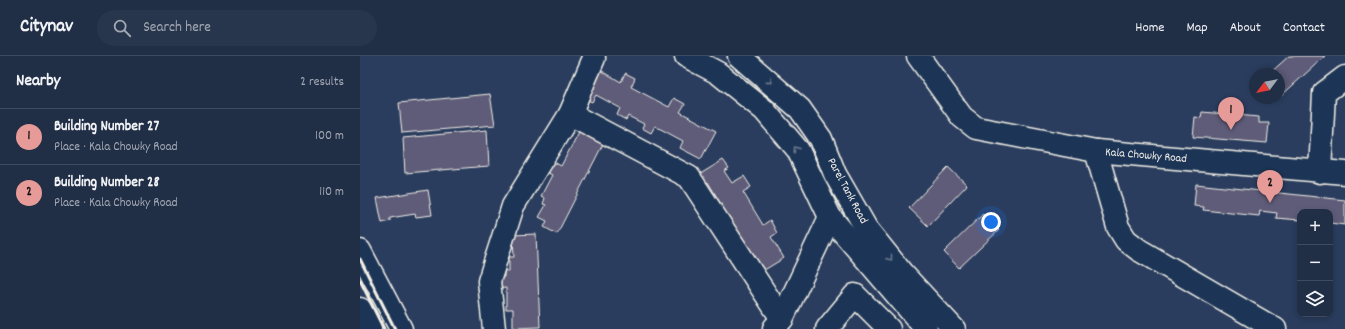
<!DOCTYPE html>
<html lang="en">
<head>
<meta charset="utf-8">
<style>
	:root { --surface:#202e46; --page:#28364d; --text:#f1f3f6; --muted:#a2a8b3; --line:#3d4a5f; --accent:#e69b98 }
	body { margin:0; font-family:Dekko,sans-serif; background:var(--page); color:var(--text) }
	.controls { position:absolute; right:12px; bottom:12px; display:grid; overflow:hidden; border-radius:8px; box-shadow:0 2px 6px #0003 }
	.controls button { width:36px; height:36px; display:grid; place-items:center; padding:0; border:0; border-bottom:1px solid var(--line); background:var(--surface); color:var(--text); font:20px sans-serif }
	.compass { position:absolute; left:889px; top:12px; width:36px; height:36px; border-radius:50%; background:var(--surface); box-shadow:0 2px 6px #0003; rotate:238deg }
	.you { position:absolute; left:631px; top:166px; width:14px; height:14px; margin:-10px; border:3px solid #fff; border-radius:50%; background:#1a73e8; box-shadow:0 0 0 6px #1a73e833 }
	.badge { display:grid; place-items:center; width:26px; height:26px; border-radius:50%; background:var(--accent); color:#111; font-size:13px; font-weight:700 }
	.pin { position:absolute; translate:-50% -33px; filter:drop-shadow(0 1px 2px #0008) }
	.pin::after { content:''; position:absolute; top:21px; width:14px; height:12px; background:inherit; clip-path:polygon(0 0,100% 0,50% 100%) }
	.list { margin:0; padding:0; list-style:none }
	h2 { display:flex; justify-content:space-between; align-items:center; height:52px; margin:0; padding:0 16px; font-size:17px }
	h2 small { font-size:13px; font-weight:400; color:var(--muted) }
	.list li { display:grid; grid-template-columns:26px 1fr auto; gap:12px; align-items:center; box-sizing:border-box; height:56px; padding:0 16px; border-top:1px solid var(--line) }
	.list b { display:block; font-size:15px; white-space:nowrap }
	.list p { margin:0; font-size:13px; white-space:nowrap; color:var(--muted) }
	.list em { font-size:13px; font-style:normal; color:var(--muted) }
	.icon { flex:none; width:22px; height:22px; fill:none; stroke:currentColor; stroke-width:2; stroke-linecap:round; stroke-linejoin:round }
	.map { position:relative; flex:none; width:985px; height:273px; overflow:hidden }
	header { display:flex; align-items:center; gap:24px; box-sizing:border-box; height:56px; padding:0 20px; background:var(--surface); border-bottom:1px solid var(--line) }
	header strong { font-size:19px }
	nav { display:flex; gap:22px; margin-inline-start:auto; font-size:14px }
	.search { width:280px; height:36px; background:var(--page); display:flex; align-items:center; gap:10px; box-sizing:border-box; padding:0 14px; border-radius:22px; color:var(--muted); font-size:15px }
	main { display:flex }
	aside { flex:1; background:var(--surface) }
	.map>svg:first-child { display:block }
</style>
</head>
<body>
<header>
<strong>Citynav</strong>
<div class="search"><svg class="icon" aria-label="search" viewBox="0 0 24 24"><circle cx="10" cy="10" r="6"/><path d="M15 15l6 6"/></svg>Search here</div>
<nav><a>Home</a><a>Map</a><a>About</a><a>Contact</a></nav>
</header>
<main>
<aside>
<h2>Nearby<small>2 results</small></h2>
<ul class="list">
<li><span class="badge">1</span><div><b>Building Number 27</b><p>Place · Kala Chowky Road</p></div><em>100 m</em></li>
<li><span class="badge">2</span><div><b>Building Number 28</b><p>Place · Kala Chowky Road</p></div><em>110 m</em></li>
</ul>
</aside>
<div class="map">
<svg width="985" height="273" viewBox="0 0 985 273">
	<rect width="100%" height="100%" fill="#2a3d5e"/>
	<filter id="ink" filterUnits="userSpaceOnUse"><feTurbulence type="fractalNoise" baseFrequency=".025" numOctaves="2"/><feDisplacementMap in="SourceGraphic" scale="8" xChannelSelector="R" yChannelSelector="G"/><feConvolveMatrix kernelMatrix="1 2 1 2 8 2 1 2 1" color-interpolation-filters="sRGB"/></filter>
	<g filter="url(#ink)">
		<g fill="#5e5b79" stroke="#f4f1e8">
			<polygon points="929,0 965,0 921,40 919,39 919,18 910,17"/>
			<polygon points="237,12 261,26 265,17 275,22 271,31 309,51 314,42 325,48 320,56 356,75 341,103 320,92 323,85 295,70 291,77 282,72 284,68 268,60 266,64 257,59 260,52 236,39 232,46 222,41"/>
			<polygon points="130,38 135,69 42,77 39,47"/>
			<polygon points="842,56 899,61 899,67 909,67 907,87 833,81 835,61 841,62"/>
			<polygon points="127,74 129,110 45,117 43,82"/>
			<polygon points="220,74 244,86 197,178 184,171 187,165 179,161 186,149 183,148 185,142 181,140 192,119 181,113 187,102 201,110"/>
			<polygon points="363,104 369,112 364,115 372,127 384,120 391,131 383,136 403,169 410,164 417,177 411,181 424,202 401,216 396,207 398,206 383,183 377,186 357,153 362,150 348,126 343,129 337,120"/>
			<polygon points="588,111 607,129 568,170 549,152"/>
			<polygon points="836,128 985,144 985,169 970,167 970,156 940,156 940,164 916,162 917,157 900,155 899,160 843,154 844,151 834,150"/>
			<polygon points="68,134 72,159 56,161 55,158 30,162 30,165 22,167 17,142"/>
			<polygon points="623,158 639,174 599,212 584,196"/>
			<polygon points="176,178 180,271 153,272 153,253 146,253 146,232 134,233 134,222 144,221 144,215 149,215 149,201 154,201 153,179"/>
		</g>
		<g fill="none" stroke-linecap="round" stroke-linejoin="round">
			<g stroke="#f4f1e8" stroke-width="25">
				<g id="minor">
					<polyline points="326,0 358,17 404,54 438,94 470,161 566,273"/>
					<polyline points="379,0 440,53 461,83 475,118 506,172 542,217 594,273"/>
					<polyline points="558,0 602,61 616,72 736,95 985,117"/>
					<polyline points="210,58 234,2"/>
					<polyline points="736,95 758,171 766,184 779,194 915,273"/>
					<polyline points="960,116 964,37 985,21"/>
					<polyline points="0,195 41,273"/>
					<polyline points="0,253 10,273"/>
					<polyline points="414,272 422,263 470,161"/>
					<polyline points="134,273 129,225 153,150 210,58 329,121 422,263"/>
					<polyline points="467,273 495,239 529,273"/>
				</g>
			</g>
			<use href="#minor" stroke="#1d3557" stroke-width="22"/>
			<g stroke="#f4f1e8" stroke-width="3">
				<polyline points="0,203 35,273"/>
				<polyline points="0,224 24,273"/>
			</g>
		</g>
		<defs><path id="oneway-chevron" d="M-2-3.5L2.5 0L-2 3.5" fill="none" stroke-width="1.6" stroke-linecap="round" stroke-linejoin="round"/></defs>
		<g stroke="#68778a">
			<use href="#oneway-chevron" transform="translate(410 25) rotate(41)"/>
			<use href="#oneway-chevron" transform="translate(436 93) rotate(-125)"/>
			<use href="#oneway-chevron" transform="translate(530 202) rotate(51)"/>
		</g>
	</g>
	<g text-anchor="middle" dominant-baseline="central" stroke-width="3" stroke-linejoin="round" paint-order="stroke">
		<g font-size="12" fill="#f4f1e8" stroke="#1d3557">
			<text transform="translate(786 100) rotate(5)">Kala Chowky Road</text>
			<text transform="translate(487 135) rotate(62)">Parel Tank Road</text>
		</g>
	</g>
</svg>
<div class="controls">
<button>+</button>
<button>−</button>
<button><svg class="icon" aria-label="layers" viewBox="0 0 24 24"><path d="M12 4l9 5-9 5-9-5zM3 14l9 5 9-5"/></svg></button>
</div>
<svg class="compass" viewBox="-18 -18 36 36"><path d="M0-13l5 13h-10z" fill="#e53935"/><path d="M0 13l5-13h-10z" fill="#a2a8b3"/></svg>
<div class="you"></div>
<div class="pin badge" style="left:871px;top:74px">1</div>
<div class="pin badge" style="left:910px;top:147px">2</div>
</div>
</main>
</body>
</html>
